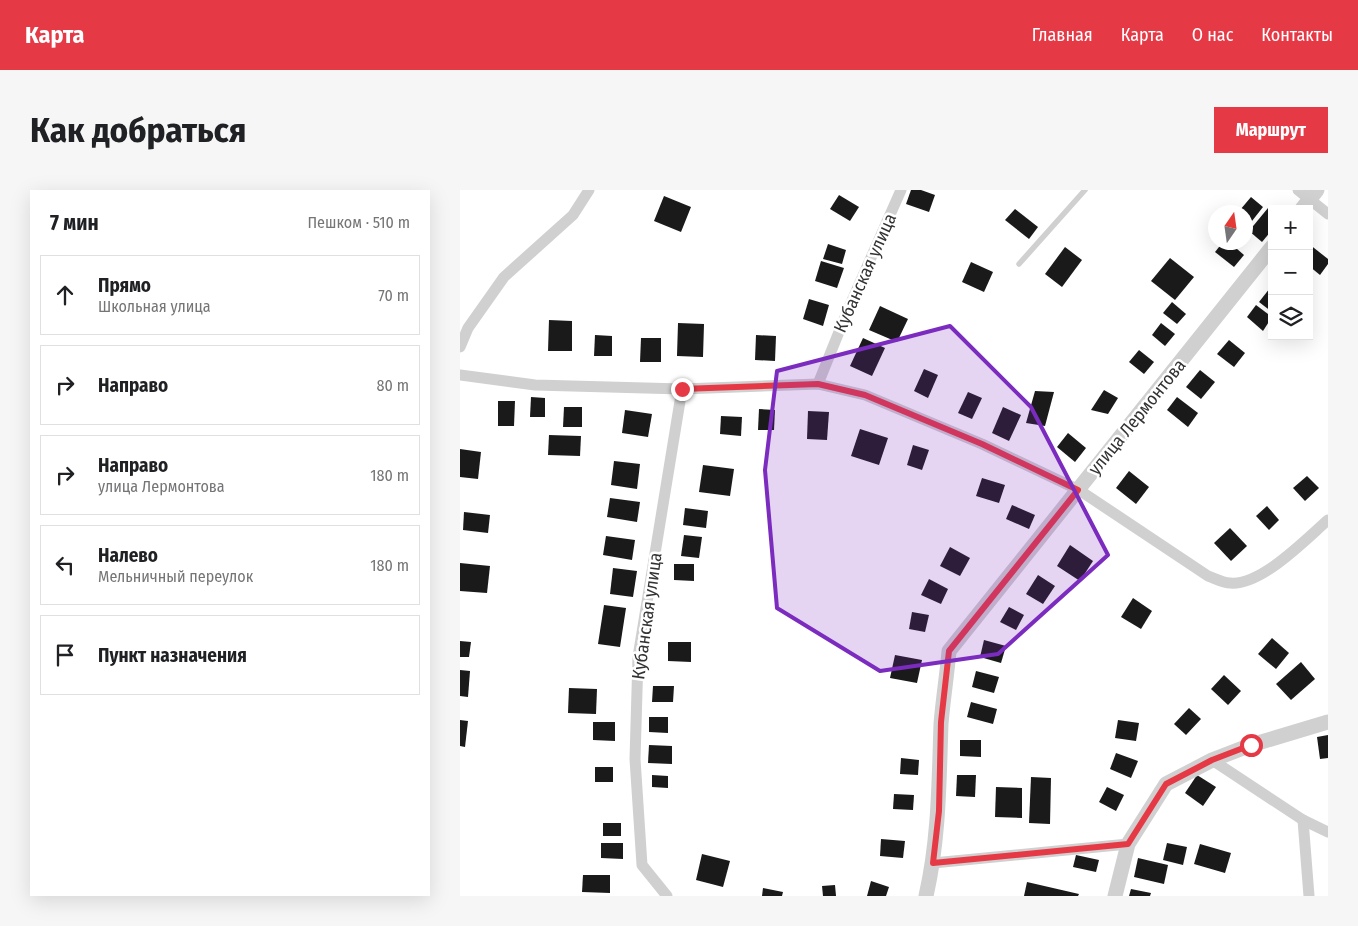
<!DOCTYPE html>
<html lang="ru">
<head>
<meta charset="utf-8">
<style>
	:root { --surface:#fff; --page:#f6f6f6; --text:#202124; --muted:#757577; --line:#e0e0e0; --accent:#e63946 }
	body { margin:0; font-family:"Fira Sans Condensed",sans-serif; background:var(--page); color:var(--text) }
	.controls { position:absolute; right:15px; top:15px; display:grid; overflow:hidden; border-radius:0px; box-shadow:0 5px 20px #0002 }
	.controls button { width:45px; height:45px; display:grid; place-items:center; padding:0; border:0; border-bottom:1px solid var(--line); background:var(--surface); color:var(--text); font:25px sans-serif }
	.compass { position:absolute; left:748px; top:15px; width:45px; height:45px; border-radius:50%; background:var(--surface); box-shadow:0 5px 20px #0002; rotate:13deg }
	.stop { position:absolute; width:15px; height:15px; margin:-11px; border:4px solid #e63946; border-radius:50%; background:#fff }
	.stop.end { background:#e63946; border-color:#fff; box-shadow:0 1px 5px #0008 }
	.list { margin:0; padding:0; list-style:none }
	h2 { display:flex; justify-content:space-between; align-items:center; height:65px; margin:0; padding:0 20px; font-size:21px }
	h2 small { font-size:16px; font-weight:400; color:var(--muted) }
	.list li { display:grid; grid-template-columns:32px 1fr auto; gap:15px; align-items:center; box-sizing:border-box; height:80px; margin:0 10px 10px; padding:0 10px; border:1px solid var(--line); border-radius:0px }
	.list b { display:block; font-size:19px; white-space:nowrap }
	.list p { margin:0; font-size:16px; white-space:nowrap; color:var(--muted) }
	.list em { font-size:16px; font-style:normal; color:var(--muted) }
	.icon { flex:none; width:28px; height:28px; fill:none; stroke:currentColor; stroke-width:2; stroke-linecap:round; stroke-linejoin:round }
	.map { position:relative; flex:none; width:868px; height:706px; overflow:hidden; border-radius:0px }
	header { display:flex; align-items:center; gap:30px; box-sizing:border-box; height:70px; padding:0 25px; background:var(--accent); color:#fff }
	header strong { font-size:24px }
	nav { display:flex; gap:28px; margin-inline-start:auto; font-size:18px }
	.intro { display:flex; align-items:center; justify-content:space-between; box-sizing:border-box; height:120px; padding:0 30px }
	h1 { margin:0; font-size:35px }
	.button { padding:12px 22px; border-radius:0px; background:var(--accent); color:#fff; font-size:18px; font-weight:700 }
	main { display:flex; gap:30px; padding:0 30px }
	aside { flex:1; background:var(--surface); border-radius:0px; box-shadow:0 5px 20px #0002 }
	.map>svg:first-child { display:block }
</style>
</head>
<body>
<header>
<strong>Карта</strong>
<nav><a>Главная</a><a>Карта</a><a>О нас</a><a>Контакты</a></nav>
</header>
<div class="intro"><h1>Как добраться</h1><a class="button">Маршрут</a></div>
<main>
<aside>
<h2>7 мин<small>Пешком · 510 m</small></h2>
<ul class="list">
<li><svg class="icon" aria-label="ahead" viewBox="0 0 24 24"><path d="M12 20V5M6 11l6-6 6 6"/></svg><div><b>Прямо</b><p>Школьная улица</p></div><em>70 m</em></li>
<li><svg class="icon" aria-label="right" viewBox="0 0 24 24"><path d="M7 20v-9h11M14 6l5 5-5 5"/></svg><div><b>Направо</b></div><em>80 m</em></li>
<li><svg class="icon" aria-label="right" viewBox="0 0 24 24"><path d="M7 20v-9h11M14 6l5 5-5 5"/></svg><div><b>Направо</b><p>улица Лермонтова</p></div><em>180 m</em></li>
<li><svg class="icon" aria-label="left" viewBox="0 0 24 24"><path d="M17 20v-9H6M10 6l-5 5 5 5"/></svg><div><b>Налево</b><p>Мельничный переулок</p></div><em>180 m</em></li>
<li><svg class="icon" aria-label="arrive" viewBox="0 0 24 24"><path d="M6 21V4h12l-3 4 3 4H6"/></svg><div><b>Пункт назначения</b></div></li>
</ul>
</aside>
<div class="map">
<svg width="868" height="706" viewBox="0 0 868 706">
	<rect width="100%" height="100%" fill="#fff"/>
	<g fill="#1a1a1a">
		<polygon points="451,0 461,0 475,5 469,22 446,14"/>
		<polygon points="379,5 399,17 390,31 370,19"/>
		<polygon points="204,6 231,17 221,42 194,31"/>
		<polygon points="791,7 803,17 792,31 786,22 780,20"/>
		<polygon points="808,18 812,21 812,40 802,52 789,41"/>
		<polygon points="555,19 578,37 569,49 545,30"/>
		<polygon points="763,52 769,52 784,65 774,77 755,62"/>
		<polygon points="368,54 386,60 382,74 363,69"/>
		<polygon points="849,54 868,69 868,74 860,85 849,76"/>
		<polygon points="605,57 622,70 602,97 585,84"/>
		<polygon points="710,68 734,87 715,110 691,91"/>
		<polygon points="361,71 384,78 377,98 355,91"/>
		<polygon points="511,72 533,82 524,102 502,92"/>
		<polygon points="810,98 812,99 812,122 799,112"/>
		<polygon points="349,109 369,115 363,136 343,129"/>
		<polygon points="712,112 726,124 717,134 703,123"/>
		<polygon points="796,115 812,127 803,141 787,127"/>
		<polygon points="420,116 448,129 437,152 409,140"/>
		<polygon points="89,130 112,131 112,161 88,161"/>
		<polygon points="218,133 244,134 243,167 217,166"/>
		<polygon points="701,133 715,144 705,156 692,145"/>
		<polygon points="135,145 152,146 152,166 134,166"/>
		<polygon points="296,145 316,146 315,171 295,170"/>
		<polygon points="181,148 201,148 201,172 180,172"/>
		<polygon points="403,148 425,158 412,186 390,176"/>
		<polygon points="769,150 785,163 774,177 757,164"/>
		<polygon points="679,160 694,172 684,184 669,172"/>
		<polygon points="464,179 478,185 468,208 454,201"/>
		<polygon points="740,180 755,192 741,209 726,197"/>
		<polygon points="644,200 658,208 648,224 631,220"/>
		<polygon points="575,201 594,202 585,236 566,233"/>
		<polygon points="508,202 522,208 512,229 498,223"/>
		<polygon points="71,207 85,208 85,227 70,227"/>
		<polygon points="717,207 738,223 728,237 707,220"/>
		<polygon points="38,211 55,211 54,236 38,236"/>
		<polygon points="104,217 122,217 122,237 103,237"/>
		<polygon points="543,217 561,225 549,251 532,243"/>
		<polygon points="299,219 315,220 314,240 298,240"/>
		<polygon points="165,220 192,224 188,247 162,243"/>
		<polygon points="348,221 369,222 367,250 347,249"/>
		<polygon points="261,226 282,227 281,246 260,244"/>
		<polygon points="400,239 428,248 419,275 391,266"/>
		<polygon points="608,243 626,258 615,272 597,257"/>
		<polygon points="89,245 121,246 120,266 88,265"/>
		<polygon points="453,255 469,260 462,280 447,275"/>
		<polygon points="0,259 21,262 18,289 0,287"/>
		<polygon points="154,271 180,274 177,299 151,295"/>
		<polygon points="243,275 274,279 270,306 239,302"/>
		<polygon points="669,281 689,297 676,314 656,298"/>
		<polygon points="847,286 859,298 845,311 833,298"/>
		<polygon points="522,288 545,295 539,313 516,306"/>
		<polygon points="150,308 180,312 177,332 147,327"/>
		<polygon points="552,315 575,325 569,339 546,329"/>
		<polygon points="807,316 819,330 809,340 796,326"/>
		<polygon points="225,318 248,321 246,338 223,335"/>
		<polygon points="4,322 30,325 28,343 3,340"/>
		<polygon points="770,338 787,356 771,371 754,353"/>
		<polygon points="224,345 242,347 239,368 221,366"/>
		<polygon points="146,346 175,350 172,370 143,365"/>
		<polygon points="610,355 633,371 620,391 597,376"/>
		<polygon points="490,357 510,368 500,386 480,376"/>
		<polygon points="0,373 30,376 27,403 0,401"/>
		<polygon points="214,374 234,374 234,391 214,390"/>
		<polygon points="153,378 177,381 173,407 150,404"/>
		<polygon points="578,385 595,396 583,414 566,404"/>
		<polygon points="469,389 488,399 481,414 461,405"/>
		<polygon points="673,408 692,421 681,439 661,427"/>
		<polygon points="144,415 166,418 160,457 138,454"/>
		<polygon points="549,417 564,425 556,440 540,432"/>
		<polygon points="452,422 469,425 465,442 449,439"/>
		<polygon points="812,448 829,463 816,479 798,464"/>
		<polygon points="524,450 546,456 541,473 520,467"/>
		<polygon points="0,451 11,452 9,467 0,467"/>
		<polygon points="208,452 231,452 231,472 208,471"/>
		<polygon points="435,465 462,470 457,493 430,488"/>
		<polygon points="841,472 855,489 831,510 816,494"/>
		<polygon points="0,480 10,481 8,507 0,506"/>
		<polygon points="516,481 539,487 534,503 512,497"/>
		<polygon points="764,485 781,501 768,515 751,499"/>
		<polygon points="193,496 214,496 213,512 192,512"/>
		<polygon points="109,498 137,499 136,524 108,523"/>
		<polygon points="511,512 537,519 533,534 507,527"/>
		<polygon points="729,518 741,529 726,545 714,534"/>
		<polygon points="189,527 208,527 208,543 189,542"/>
		<polygon points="0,530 8,531 5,557 0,556"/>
		<polygon points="658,530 679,533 676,551 655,548"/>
		<polygon points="133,532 155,532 155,551 133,550"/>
		<polygon points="868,545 868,568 860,569 857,547"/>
		<polygon points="500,550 521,550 521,567 500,566"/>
		<polygon points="189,555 212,556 212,574 188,573"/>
		<polygon points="656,563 678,571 671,588 650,579"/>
		<polygon points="441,568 459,570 458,585 440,584"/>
		<rect x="135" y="577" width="18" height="15"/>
		<polygon points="192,585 208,586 208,598 192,597"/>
		<polygon points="497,585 516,585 515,607 496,606"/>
		<polygon points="737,585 756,597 743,616 725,603"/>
		<polygon points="571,587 591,588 590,634 569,633"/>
		<polygon points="536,597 562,598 562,628 535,627"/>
		<polygon points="647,597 664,605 656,621 639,612"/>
		<polygon points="434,604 454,605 453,620 433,619"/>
		<rect x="143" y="633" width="18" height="13"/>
		<polygon points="421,649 445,651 443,668 420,666"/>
		<polygon points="141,653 163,653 163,669 141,668"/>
		<polygon points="707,653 727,657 723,675 703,670"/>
		<polygon points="740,654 771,663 765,683 734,674"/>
		<polygon points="242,664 270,671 263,697 236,690"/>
		<polygon points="616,665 639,670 636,682 613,677"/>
		<polygon points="678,668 708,675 704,694 674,687"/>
		<polygon points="123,685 150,685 150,703 122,702"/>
		<polygon points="411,691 429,697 426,706 407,706"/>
		<polygon points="567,692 619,704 618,706 564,706"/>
		<polygon points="375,695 376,706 363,706 362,696"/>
		<polygon points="303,698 323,702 322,706 302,706"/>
		<polygon points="671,699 691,703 690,706 669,706"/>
	</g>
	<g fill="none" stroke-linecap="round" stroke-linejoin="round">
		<polyline stroke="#d0d0d0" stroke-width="5.5" points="559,74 625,0"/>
		<g stroke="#d0d0d0" stroke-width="11">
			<polyline points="838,0 868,24"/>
			<polyline points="0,157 8,138 44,87 113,25 129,0"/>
			<path d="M0 185 75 195 222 199 358 194 405 205 522 254 619 300 748 386C754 388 763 393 770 393 801 396 845 350 868 330"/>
			<polyline points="358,194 387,122 441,0"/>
			<polyline points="752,570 843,630 868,642"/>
			<polyline points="843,630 849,706"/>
			<polyline points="473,673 668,654"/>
			<polyline points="207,706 182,675 175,569 178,467 222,199"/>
		</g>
		<g stroke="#d0d0d0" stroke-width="15">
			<polyline points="842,19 857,0"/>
			<path d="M466 706C479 649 479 592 481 534 483 509 487 485 489 461L812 57"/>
			<polyline points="655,706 668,654 706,594 752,570 791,555 868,532"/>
		</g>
	</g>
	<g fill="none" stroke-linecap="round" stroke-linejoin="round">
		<polyline stroke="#e63946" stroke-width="6" points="222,199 358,194 405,205 522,254 618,300 489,461 481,532 479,621 473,673 668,654 706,594 752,570 791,555"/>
	</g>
	<path fill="#7b2cbf" fill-opacity="0.2" stroke="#7b2cbf" stroke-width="4" stroke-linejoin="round" d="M490 136 571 217 648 365 538 464 420 481 317 418 305 280 317 181Z"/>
	<g text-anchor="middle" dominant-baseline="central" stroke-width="5" stroke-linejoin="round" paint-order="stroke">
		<g font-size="18" fill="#333" stroke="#fff">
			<text transform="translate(405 83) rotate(-66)">Кубанская улица</text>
			<text transform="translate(677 227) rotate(-51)">улица Лермонтова</text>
			<text transform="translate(187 426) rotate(-82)">Кубанская улица</text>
		</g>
	</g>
</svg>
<div class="controls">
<button>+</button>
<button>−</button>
<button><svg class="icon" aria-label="layers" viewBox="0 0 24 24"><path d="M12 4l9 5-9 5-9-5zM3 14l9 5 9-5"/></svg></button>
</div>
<svg class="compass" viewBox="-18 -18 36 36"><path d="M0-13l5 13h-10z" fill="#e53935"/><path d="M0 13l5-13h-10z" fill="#757577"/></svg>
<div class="stop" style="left:791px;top:555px"></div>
<div class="stop end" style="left:222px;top:199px"></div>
</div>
</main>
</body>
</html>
